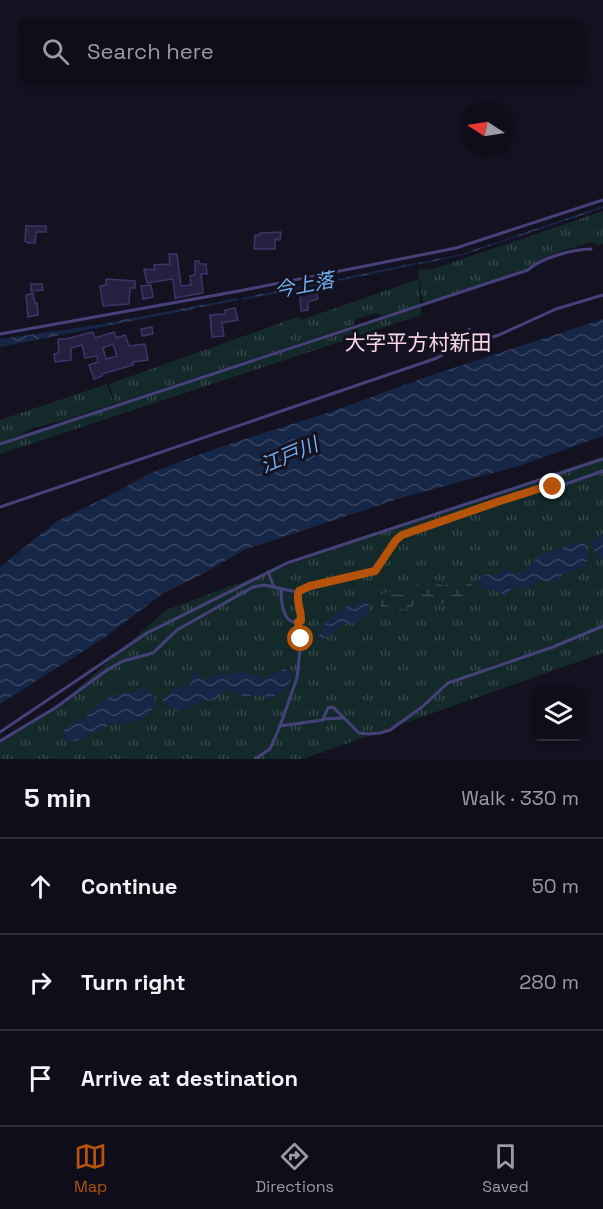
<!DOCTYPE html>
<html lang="en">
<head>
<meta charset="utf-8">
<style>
	:root { --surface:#0f0d19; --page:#1d1b26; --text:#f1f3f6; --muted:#9b9ca2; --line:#2f2d38; --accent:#b45309 }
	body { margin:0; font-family:"Space Grotesk","Noto Sans JP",sans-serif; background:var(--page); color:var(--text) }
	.controls { position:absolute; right:18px; bottom:18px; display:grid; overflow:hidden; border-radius:9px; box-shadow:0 3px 9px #0003 }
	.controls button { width:54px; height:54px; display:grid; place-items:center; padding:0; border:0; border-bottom:2px solid var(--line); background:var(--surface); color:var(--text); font:30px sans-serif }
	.compass { position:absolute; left:459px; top:102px; width:54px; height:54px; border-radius:50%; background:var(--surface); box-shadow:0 3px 9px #0003; rotate:282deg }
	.stop { position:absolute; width:18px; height:18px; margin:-14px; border:4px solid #b45309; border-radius:50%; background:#fff }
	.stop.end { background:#b45309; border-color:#fff; box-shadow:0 2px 6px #0008 }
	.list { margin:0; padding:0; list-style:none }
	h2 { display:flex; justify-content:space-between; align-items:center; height:78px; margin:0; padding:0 24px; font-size:26px }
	h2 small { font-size:20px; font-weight:400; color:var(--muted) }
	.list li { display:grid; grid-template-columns:39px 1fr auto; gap:18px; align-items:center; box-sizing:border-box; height:96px; padding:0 24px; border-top:2px solid var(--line) }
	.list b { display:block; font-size:22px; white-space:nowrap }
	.list em { font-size:20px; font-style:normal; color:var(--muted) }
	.icon { flex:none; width:33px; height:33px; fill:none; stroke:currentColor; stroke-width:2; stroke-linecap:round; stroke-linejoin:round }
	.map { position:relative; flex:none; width:603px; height:759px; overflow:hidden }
	.search { position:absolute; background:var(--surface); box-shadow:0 3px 9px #0003; left:18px; right:18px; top:18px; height:66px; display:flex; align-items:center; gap:15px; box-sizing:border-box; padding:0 21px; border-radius:9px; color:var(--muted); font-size:22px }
	.sheet { height:366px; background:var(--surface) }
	nav { display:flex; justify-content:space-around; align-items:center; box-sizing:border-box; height:84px; border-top:2px solid var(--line); background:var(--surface); font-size:16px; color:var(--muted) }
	nav a { display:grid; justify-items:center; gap:3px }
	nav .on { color:var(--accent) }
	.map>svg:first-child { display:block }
</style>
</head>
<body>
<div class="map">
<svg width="603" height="759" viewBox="0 0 603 759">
	<defs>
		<pattern id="grass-tufts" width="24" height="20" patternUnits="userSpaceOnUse" patternTransform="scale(1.5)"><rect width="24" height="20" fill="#142a2a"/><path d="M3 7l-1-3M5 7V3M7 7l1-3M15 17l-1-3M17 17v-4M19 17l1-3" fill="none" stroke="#36484a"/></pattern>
		<pattern id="wetland-marsh" width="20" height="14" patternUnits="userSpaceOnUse" patternTransform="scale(1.5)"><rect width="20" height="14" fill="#142a2a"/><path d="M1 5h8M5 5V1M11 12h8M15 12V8" fill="none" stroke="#36484a"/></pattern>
		<pattern id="water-waves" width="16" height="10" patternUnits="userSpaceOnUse" patternTransform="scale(1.5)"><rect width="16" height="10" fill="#162646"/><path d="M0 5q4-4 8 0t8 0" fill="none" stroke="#374562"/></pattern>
	</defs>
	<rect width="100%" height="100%" fill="#141121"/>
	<g fill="url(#grass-tufts)">
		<path d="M603 211V244L598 245 592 242C574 248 540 255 528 269L423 303 418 270 436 268Z"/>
		<polygon points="419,279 420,304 382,316 377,313 356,319 352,326 115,404 109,384 300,316 301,320"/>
		<polygon points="421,307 421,315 0,454 0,446 21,438"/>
		<polygon points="107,384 114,404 62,421 32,428 25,433 0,443 0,420"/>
		<polygon points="603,456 603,653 303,759 0,759 0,741 64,701 166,610 274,570"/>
	</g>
	<path fill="url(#wetland-marsh)" d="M457 579H467L472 583 471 591C468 594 444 604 441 605 434 605 425 604 418 604 411 605 415 606 410 608 408 609 386 609 382 608L377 601 379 595C387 592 392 590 399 595 407 593 409 589 416 585 426 581 436 583 445 586Z"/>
	<g fill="url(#water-waves)">
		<polygon points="603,206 603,208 463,255 417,265 417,263 462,254"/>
		<polygon points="415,263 415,265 319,285 318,283"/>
		<polygon points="316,283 316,286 242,300 242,298"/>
		<polygon points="238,298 239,300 0,347 0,339 91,326"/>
		<polygon points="603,319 603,436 519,466 404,497 244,550 201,575 162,594 104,638 0,704 0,567 57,521 105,498 150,473 223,446 336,410 429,376"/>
		<polygon points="603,533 603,559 599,558 590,543"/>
		<path d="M580 542 586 544 588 555 586 565C576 573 562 569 556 583L553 581C543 580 534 582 527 589 517 585 510 587 505 597 498 587 487 592 478 586L477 581 484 575 500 574 504 569 515 573 524 572 539 555Z"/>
		<polygon points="363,600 367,602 370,607 369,614 354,623 341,624 331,635 320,640 318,636 323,632 323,625 346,606 355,605"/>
		<path d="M284 669 291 671C294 685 281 692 270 699L265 696H243L231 690 223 692 216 700C194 698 183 724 163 701V698L169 695 176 687H188L191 682 192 673 196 672 203 681 215 674 227 675 242 672 262 677 270 676Z"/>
		<path d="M144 687 155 698V706L147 715 137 721 112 724 77 741H66L62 736 65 728C86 721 88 711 103 700 116 692 132 695 144 687Z"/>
	</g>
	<g fill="#271f40" stroke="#413469" stroke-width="1.5" fill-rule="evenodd">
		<polygon points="26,226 46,226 46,232 36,232 35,243 28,243 25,241"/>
		<polygon points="281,232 280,240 275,239 275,249 254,249 255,235 260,235 260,233"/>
		<polygon points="169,254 177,254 181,286 191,285 190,276 195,275 195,261 199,261 199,264 206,264 207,274 201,274 203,293 175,298 173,279 147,283 144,269 155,270 154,265 170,264"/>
		<polygon points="106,279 135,281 135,288 130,288 129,304 103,306 100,286 106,285"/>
		<polygon points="31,284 42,284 43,290 31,291"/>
		<polygon points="151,285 153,297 143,299 141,286"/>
		<polygon points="33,293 35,304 37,303 38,315 28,317 26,295"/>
		<polygon points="317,293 318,299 308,302 308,310 301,311 300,295"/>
		<polygon points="235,308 238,320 222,323 224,336 212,337 210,315 225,314 225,310"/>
		<polygon points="152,327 153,334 142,336 141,329"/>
		<path d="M93 332 95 338 114 332 116 338 125 335 129 346 145 344 148 360 133 362V365L102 374V376L94 379 89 365 98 362 97 356 85 358 82 345 71 348V360L55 362 54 354 59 353 58 340 59 339H66ZM113 344 117 356 106 359 103 348Z"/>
	</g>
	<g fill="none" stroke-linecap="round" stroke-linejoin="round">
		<g stroke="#46417b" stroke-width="3">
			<polyline points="0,334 239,291 456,248 603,200"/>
			<polyline points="457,346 469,329"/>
			<path d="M0 444 528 270C540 258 574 249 591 249"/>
			<polyline points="0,507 437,358 455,347 499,335 556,309 603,295"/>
			<polyline points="268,572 274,587"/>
			<path d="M281 590C281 601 283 628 301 621 303 609 295 602 299 591"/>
			<polyline points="342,718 323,719 328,708 333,707 359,733 369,734 380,733 390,730 422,707 448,683 553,647 603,626"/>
			<polyline points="280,726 297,678 301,639 298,622"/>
			<polyline points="0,732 147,633 287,563 603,459"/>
			<path d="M0 741 55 708 107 670 123 661 153 653 177 630 253 587 264 585 297 592 310 586 368 574C385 568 388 546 402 535L500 501 538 489 563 485 603 471"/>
			<polyline points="255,759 270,749 280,726 323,720"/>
		</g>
	</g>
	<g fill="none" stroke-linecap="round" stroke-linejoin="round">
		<path stroke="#b45309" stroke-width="8" d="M301 639 298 622 301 621C302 609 295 602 299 591L310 586 375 571 396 540 402 535 500 501 538 489 553 487"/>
	</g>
	<g text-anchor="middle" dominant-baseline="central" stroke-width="6" stroke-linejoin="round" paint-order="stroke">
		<g font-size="20" font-style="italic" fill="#71aeed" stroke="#141121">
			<text transform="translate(304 285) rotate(-11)">今上落</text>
			<text transform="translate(289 455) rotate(-23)">江戸川</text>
		</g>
		<g font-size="21" fill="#fad8ec" stroke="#141121">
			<text x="418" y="342">大字平方村新田</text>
		</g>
	</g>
</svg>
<div class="controls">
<button><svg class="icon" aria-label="layers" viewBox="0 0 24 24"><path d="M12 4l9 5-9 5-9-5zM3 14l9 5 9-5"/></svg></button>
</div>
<svg class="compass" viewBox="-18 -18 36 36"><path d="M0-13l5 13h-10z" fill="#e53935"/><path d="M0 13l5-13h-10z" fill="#9b9ca2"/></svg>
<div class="stop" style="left:301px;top:639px"></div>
<div class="stop end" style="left:553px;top:487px"></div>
<div class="search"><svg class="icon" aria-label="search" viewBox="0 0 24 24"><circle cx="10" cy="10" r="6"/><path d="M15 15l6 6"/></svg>Search here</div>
</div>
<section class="sheet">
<h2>5 min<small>Walk · 330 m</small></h2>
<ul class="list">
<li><svg class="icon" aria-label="ahead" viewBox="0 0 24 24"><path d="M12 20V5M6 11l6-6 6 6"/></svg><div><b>Continue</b></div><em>50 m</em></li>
<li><svg class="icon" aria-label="right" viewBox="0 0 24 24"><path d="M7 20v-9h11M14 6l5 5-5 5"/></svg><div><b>Turn right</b></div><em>280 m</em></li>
<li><svg class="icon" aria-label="arrive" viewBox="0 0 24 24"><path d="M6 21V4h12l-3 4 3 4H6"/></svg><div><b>Arrive at destination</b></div></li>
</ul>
</section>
<nav>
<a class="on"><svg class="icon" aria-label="map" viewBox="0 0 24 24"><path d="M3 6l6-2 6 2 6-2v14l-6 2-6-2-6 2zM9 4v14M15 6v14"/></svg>Map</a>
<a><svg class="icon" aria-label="directions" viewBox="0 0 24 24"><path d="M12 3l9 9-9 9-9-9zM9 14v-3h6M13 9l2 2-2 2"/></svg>Directions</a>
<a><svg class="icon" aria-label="saved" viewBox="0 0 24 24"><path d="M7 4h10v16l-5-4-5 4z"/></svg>Saved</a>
</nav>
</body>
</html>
